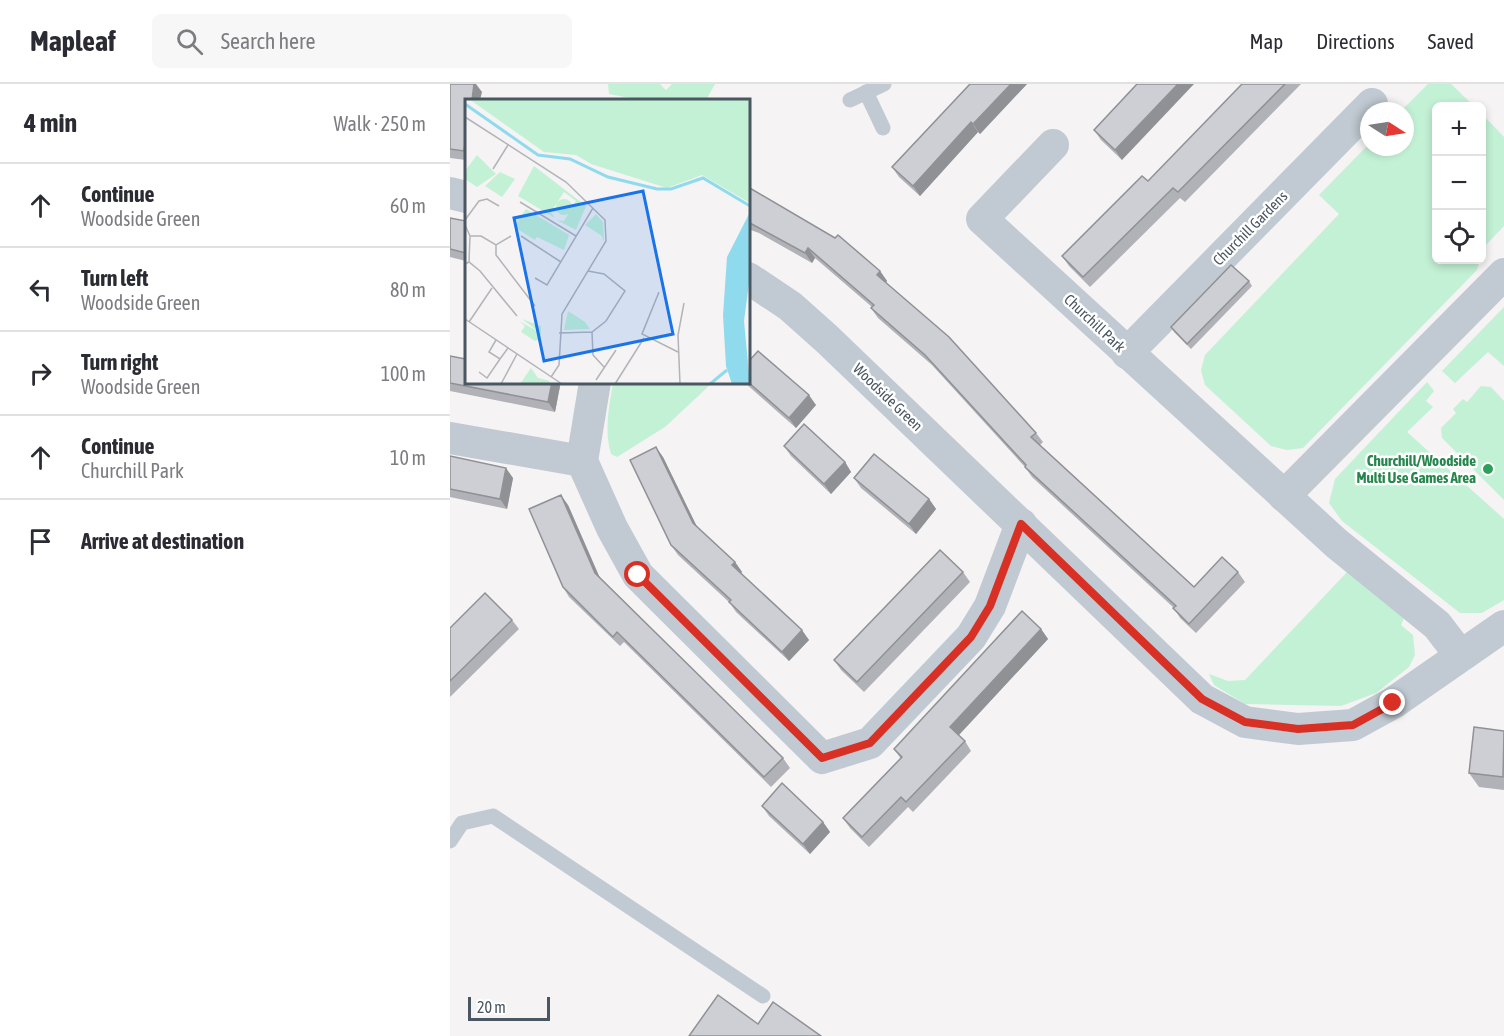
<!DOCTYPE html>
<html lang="en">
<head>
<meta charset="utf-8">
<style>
	:root { --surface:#fff; --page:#f7f7f7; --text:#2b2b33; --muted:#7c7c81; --line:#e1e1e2 }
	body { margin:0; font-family:"Asap Condensed",sans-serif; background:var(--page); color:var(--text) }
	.controls { position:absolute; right:18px; top:18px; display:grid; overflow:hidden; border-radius:9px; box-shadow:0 3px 9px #0003 }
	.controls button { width:54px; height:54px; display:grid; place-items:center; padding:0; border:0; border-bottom:2px solid var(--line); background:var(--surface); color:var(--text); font:30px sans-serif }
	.compass { position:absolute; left:910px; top:18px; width:54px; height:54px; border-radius:50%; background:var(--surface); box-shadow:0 3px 9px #0003; rotate:102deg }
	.scale { position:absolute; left:18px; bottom:15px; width:82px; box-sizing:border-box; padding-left:6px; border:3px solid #4a5661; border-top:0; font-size:16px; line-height:21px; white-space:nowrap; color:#4a5661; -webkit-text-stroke:4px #fff; paint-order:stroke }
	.stop { position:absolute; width:18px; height:18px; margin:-14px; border:4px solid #d93025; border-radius:50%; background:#fff }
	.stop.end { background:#d93025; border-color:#fff; box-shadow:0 2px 6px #0008 }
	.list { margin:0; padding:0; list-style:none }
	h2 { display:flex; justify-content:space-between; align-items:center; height:78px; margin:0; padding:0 24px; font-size:26px }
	h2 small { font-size:20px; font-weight:400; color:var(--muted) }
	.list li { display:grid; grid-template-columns:39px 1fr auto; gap:18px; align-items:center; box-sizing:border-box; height:84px; padding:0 24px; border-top:2px solid var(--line) }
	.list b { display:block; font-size:22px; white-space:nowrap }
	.list p { margin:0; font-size:20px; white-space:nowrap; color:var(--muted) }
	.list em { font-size:20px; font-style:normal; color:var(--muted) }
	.icon { flex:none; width:33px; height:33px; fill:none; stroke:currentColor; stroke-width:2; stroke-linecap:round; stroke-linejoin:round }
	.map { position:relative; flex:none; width:1054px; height:952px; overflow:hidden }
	header { display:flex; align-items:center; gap:36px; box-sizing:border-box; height:84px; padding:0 30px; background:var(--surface); border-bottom:2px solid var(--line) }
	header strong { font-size:28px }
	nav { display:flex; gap:33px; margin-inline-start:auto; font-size:21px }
	.search { width:420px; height:54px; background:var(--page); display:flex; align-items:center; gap:15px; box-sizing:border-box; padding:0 21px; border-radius:9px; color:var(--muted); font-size:22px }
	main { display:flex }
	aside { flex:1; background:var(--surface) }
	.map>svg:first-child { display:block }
</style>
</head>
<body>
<header>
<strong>Mapleaf</strong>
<div class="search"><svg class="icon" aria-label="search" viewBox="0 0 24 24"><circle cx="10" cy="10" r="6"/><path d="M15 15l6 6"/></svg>Search here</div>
<nav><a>Map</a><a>Directions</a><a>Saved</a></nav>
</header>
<main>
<aside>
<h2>4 min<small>Walk · 250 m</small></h2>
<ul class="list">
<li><svg class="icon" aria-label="ahead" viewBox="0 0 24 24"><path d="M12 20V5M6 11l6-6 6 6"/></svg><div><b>Continue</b><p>Woodside Green</p></div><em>60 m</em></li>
<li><svg class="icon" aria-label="left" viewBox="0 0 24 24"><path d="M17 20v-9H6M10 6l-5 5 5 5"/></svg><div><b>Turn left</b><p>Woodside Green</p></div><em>80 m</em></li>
<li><svg class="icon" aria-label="right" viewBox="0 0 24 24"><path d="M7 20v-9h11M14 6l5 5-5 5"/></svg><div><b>Turn right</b><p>Woodside Green</p></div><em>100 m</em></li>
<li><svg class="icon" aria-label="ahead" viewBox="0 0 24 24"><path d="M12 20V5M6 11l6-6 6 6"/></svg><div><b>Continue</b><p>Churchill Park</p></div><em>10 m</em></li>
<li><svg class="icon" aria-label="arrive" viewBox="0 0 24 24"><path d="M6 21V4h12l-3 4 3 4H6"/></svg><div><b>Arrive at destination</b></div></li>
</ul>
</aside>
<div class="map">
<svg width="1054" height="952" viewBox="0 0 1054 952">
	<rect width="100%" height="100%" fill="#f5f3f3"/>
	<g fill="#c3f1d5">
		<polygon points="158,0 210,0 216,6 222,0 265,0 256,16 190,16 159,10"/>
		<polygon points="978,0 1001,0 1024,22 986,22 986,176 1030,176 1027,186 853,364 837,366 821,362 755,301 751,286 755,271 889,130 869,111 919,60 919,63 955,63 955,27 951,27"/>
		<polygon points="1032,30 1054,53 1054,142 1033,164 1032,169"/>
		<polygon points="1054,223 1054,282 1038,268 1005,299 992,287"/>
		<polygon points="977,298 984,307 976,317 983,323 957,348 1054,435 1054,516 1032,529 1010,529 892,437 879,419 885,395"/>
		<path d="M163 299V298L262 299 215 343 167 373 161 370C154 347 159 322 163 299Z"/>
		<polygon points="1031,302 1041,303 1054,317 1054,416 992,354 991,344 1006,329 1003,325 1013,315 1017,318"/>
		<polygon points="898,487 954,534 951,541 963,551 965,571 959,583 926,609 891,622 795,620 764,601 759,590 778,597 795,596"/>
	</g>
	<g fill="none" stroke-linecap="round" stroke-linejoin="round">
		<g stroke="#c1cad2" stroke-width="15">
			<polyline points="416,8 433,44"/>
			<polyline points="400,16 434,0"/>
			<polyline points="0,757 12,739 43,732 313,912"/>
		</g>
		<g stroke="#c1cad2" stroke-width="32">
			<polyline points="603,61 532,135 886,459 987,541 1010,571"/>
			<polyline points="0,109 16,113"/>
			<polyline points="298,194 340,222 377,255 752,615 795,638 848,645 903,641 943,619 1054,542"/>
			<polyline points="677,269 922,20"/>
			<polyline points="145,298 132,377 162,444 188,491 372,674 420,659 521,553 540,522 571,440"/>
			<polyline points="0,354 132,377"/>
			<polyline points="834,412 1054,190"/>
		</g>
	</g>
	<g fill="#b0b2b7">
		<polygon points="0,0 32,8 16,16 16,76 0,74"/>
		<polygon points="520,0 577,0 530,50 528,48 470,112 449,93 442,83"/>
		<polygon points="687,0 672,76 651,56 644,46"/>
		<polygon points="792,0 851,0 735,118 730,114 640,203 619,182 612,172 698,97"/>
		<polygon points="298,103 430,187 437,197 436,198 586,349 593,358 590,361 744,503 788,488 795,498 746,549 730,534 724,524 582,393 575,383 482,281 428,234 421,224 422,223 365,174 362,179 309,149 298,145"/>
		<polygon points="0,134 16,137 16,177 0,173"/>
		<polygon points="799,197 802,202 741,265 724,248 721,243"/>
		<polygon points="0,272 110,302 105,328 0,307"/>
		<polygon points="294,298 298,298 366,321 346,344"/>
		<polygon points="334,362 395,378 401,388 381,410 341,372"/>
		<polygon points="0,372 63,394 57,425 0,413"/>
		<polygon points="213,373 247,443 285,478 292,488 291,489 359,556 339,577 286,528 280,519 228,471 221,461"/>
		<polygon points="404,394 479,415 486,425 466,450 411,404"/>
		<polygon points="118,421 150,494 333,674 340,684 321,703 174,558 170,562 119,513 113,503"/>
		<polygon points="513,488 520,498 414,608 391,586 384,576"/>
		<polygon points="62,536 69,545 0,613 0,544"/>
		<polygon points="591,545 598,555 508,652 515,657 521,667 463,728 458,723 419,763 400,744 393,734 451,675 444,665"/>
		<polygon points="1054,647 1054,706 1029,703 1019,689"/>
		<polygon points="312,722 373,738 380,748 360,770 319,732"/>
	</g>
	<g fill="#909195">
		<polygon points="24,0 26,0 32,8 30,16 22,16"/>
		<polygon points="561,0 577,0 530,50 523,40"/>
		<polygon points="728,0 744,0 672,76 665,66"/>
		<polygon points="521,38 528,48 470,112 463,102"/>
		<polygon points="16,50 16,71 14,67"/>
		<polygon points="358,164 365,174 362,179 355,169"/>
		<polygon points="430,187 437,197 434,201 427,191"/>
		<polygon points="102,298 108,298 110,302 105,328 98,318"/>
		<polygon points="359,311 366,321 346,344 339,334"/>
		<polygon points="206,363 213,373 250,449 243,439"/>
		<polygon points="395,378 401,388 381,410 374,400"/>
		<polygon points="56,384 63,394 57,425 50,415"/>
		<polygon points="111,411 118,421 152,499 145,489"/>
		<polygon points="479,415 486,425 466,450 459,440"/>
		<polygon points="285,478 292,488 289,491 282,481"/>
		<polygon points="591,545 598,555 507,653 500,643"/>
		<polygon points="352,546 359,556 339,577 332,568"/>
		<polygon points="373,738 380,748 360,770 353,760"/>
	</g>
	<g fill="#cdcfd5" stroke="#909195" stroke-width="1.5">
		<polygon points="0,0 24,0 22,16 16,16 16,50 14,67 0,65"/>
		<polygon points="520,0 561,0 523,40 521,38 463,102 442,83"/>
		<polygon points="687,0 728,0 665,66 644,46"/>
		<polygon points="792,0 835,0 728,108 723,104 633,193 612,172 692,92 698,97"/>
		<polygon points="298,103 385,154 388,151 430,187 427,191 499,253 586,349 581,353 744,503 772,473 788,488 739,540 723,524 726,522 575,383 576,381 475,271 421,224 424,221 358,164 355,169 298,138"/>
		<polygon points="0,134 16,137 16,169 0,165"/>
		<polygon points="781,181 799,197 737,260 721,243"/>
		<polygon points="308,267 359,311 339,334 298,298 298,278"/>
		<polygon points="0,272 16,275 16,298 102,298 98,318 0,299"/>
		<polygon points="354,340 395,378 374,400 334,362"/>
		<polygon points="206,363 243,439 285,478 282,481 352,546 332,568 279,518 281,516 221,461 180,376"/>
		<polygon points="424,370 479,415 459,440 404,394"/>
		<polygon points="0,372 56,384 50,415 0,405"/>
		<polygon points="111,411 145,489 333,674 314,693 167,548 163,553 113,503 79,425"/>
		<polygon points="490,466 513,488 407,598 384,576"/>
		<polygon points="35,509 62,536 0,597 0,544"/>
		<polygon points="572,527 591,545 500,643 515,657 456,718 451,713 412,753 393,734 452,673 444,665"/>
		<polygon points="1024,643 1054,647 1053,693 1019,689"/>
		<polygon points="332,699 373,738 353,760 312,722"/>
		<polygon points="268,911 308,940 323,918 371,952 239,952"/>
	</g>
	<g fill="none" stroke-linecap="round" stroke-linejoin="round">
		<polyline stroke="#d93025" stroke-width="8" points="188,491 372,674 420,659 521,553 540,522 571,440 752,615 795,638 848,645 903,641 943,619"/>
	</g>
	<circle fill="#2e9e5b" stroke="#fff" stroke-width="2" cx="1038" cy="385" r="6"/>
	<g text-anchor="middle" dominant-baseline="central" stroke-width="5" stroke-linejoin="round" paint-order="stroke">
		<g font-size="15" fill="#4a5661" stroke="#fff">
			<text transform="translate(800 144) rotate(-45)">Churchill Gardens</text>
			<text transform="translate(645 239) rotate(43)">Churchill Park</text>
			<text transform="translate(438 313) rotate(44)">Woodside Green</text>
		</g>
		<g font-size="15" font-weight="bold" fill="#27864d" stroke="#fff" text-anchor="end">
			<text x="1026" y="376">Churchill/Woodside<tspan x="1026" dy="17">Multi Use Games Area</tspan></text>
		</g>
	</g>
	<g transform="translate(15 15)">
		<rect width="285" height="285" fill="#f5f3f3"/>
		<path d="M4 0H285V104L237 76 202 89 126 65 111 56 79 53ZM12 56 31 75 12 88 0 80V72ZM69 67 121 107 111 131 92 121 99 122 111 102 99 93 86 113 90 119 53 97ZM35 73 50 80 37 98 20 87ZM91 108a8 8 0 1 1 16 0a8 8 0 1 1-16 0ZM61 110 104 136 99 151 72 138 70 141 49 128ZM131 115 138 123 139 141 138 142 137 137 120 126ZM103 212 120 223 125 230 99 231ZM57 220 76 227V240L70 242 56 233 60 227 54 222 74 233ZM66 269 73 279 85 282 83 285H55Z" fill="#c3f1d5"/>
		<path d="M285 113V177L279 222 285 285H267L261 267 258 216 262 158Z" fill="#90daee"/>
		<path fill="none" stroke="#90daee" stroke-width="3" d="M0 5 73 56 105 60 143 78 192 90H206L238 79 285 107M245 285 262 271"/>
		<path fill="none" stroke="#b1b4b9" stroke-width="1.5" d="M0 18 101 83 140 121 141 142 97 215 94 266 86 278M28 70 43 46M55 103 111 137M0 121 14 102 22 100 34 107M0 126 5 137 4 163M5 137H16L31 146 46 137M56 137 96 163M31 146V156L70 207M0 165 4 163 15 172 52 217M70 179 82 186 128 109M194 193 177 235 213 253M0 220 97 285M4 223 27 189M127 233 128 256 139 268M94 234 127 233 141 222 160 192 139 175 123 172M31 241 24 253 35 260 43 249M14 273 22 279 35 260M131 281 151 251M36 285 52 255M150 285 179 239M215 285 213 236 219 204"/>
		<path fill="#1a73e8" fill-opacity="0.15" stroke="#1a73e8" stroke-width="3" d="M178 92 208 235 79 262 49 119Z"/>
		<rect width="285" height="285" fill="none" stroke="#4a5661" stroke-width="3"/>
	</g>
</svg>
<div class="controls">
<button>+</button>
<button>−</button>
<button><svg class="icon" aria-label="locate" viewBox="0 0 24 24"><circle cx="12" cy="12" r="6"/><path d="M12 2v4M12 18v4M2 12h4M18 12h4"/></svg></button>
</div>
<svg class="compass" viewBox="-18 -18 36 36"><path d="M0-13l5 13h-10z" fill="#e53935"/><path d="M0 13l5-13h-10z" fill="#7c7c81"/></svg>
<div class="scale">20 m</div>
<div class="stop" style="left:188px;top:491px"></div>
<div class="stop end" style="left:943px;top:619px"></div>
</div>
</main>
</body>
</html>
